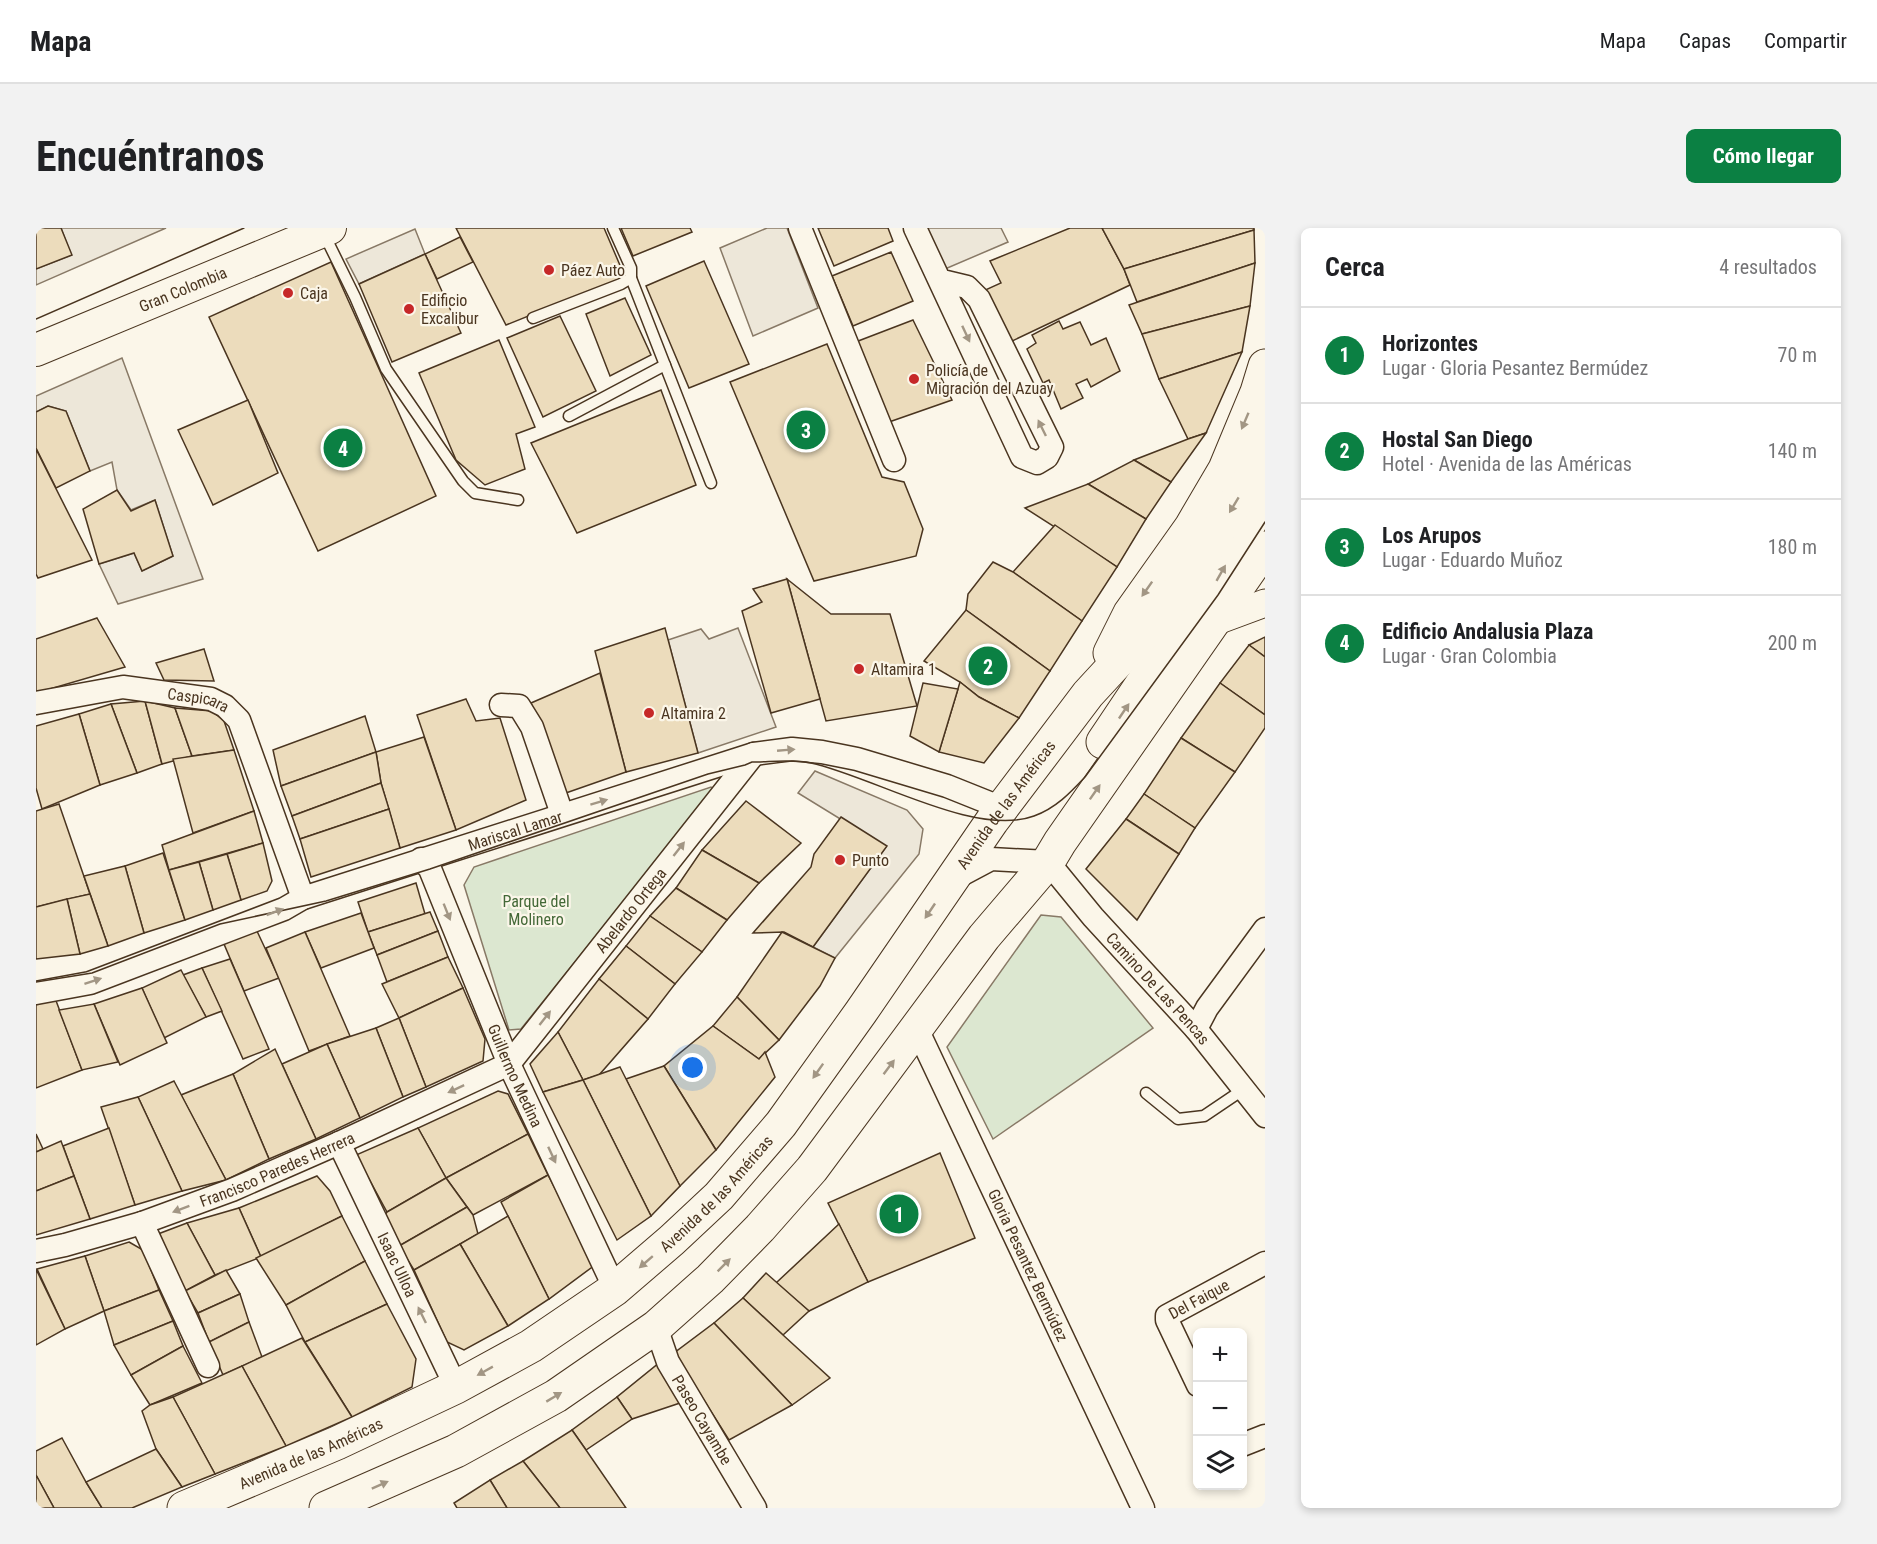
<!DOCTYPE html>
<html lang="es">
<head>
<meta charset="utf-8">
<style>
	:root { --surface:#fff; --page:#f2f2f2; --text:#202124; --muted:#757577; --line:#e0e0e0; --accent:#0b8043 }
	body { margin:0; font-family:"Roboto Condensed",sans-serif; background:var(--page); color:var(--text) }
	.controls { position:absolute; right:18px; bottom:18px; display:grid; overflow:hidden; border-radius:9px; box-shadow:0 3px 9px #0003 }
	.controls button { width:54px; height:54px; display:grid; place-items:center; padding:0; border:0; border-bottom:2px solid var(--line); background:var(--surface); color:var(--text); font:30px sans-serif }
	.you { position:absolute; left:657px; top:840px; width:21px; height:21px; margin:-15px; border:4px solid #fff; border-radius:50%; background:#1a73e8; box-shadow:0 0 0 9px #1a73e833 }
	.badge { display:grid; place-items:center; width:39px; height:39px; border-radius:50%; background:var(--accent); color:#fff; font-size:20px; font-weight:700 }
	.pin { position:absolute; translate:-50% -50%; border:3px solid #fff; box-shadow:0 2px 6px #0006 }
	.list { margin:0; padding:0; list-style:none }
	h2 { display:flex; justify-content:space-between; align-items:center; height:78px; margin:0; padding:0 24px; font-size:26px }
	h2 small { font-size:20px; font-weight:400; color:var(--muted) }
	.list li { display:grid; grid-template-columns:39px 1fr auto; gap:18px; align-items:center; box-sizing:border-box; height:96px; padding:0 24px; border-top:2px solid var(--line) }
	.list b { display:block; font-size:22px; white-space:nowrap }
	.list p { margin:0; font-size:20px; white-space:nowrap; color:var(--muted) }
	.list em { font-size:20px; font-style:normal; color:var(--muted) }
	.icon { flex:none; width:33px; height:33px; fill:none; stroke:currentColor; stroke-width:2; stroke-linecap:round; stroke-linejoin:round }
	.map { position:relative; flex:none; width:1229px; height:1280px; overflow:hidden; border-radius:9px }
	header { display:flex; align-items:center; gap:36px; box-sizing:border-box; height:84px; padding:0 30px; background:var(--surface); border-bottom:2px solid var(--line) }
	header strong { font-size:28px }
	nav { display:flex; gap:33px; margin-inline-start:auto; font-size:21px }
	.intro { display:flex; align-items:center; justify-content:space-between; box-sizing:border-box; height:144px; padding:0 36px }
	h1 { margin:0; font-size:42px }
	.button { padding:15px 27px; border-radius:9px; background:var(--accent); color:#fff; font-size:21px; font-weight:700 }
	main { display:flex; gap:36px; padding:0 36px }
	aside { flex:1; background:var(--surface); border-radius:9px; box-shadow:0 3px 9px #0003 }
	.map>svg:first-child { display:block }
</style>
</head>
<body>
<header>
<strong>Mapa</strong>
<nav><a>Mapa</a><a>Capas</a><a>Compartir</a></nav>
</header>
<div class="intro"><h1>Encuéntranos</h1><a class="button">Cómo llegar</a></div>
<main>
<div class="map">
<svg width="1229" height="1280" viewBox="0 0 1229 1280">
	<rect width="100%" height="100%" fill="#fbf6e9"/>
	<g fill="#dce7d0" stroke="#887966" stroke-width="1.5">
		<polygon points="675,559 678,561 485,801 473,802 428,657 438,639"/>
		<polygon points="1005,687 1025,689 1117,800 957,911 911,819"/>
	</g>
	<g fill="#ede7d9" stroke="#887966" stroke-width="1.5">
		<polygon points="25,0 130,0 0,57 0,41 35,27"/>
		<polygon points="731,0 751,0 782,80 717,108 684,20"/>
		<polygon points="891,0 965,0 972,14 909,41"/>
		<polygon points="379,1 389,26 323,56 310,31"/>
		<polygon points="86,130 167,351 82,376 63,336 98,325 106,343 137,328 119,272 95,282 81,262 76,234 54,243 30,183 12,178 0,184 0,168"/>
		<polygon points="702,400 740,499 662,525 632,412 665,401 673,411"/>
		<polygon points="779,543 871,582 887,601 883,626 799,730 777,719 850,619 762,565"/>
	</g>
	<g fill="#ecdcbc" stroke="#4a3520" stroke-width="1.5">
		<polygon points="0,0 25,0 36,27 0,41"/>
		<polygon points="420,0 568,0 589,49 470,97"/>
		<polygon points="585,0 654,0 656,4 597,28"/>
		<polygon points="782,0 852,0 857,13 798,38"/>
		<polygon points="1034,0 1066,0 1088,41 1094,57 972,115 947,63 965,55 954,33"/>
		<polygon points="1066,0 1218,0 1218,2 1088,41"/>
		<polygon points="1218,2 1219,35 1101,74 1088,41"/>
		<polygon points="424,9 437,34 401,51 389,26"/>
		<polygon points="855,24 877,73 817,98 796,48"/>
		<polygon points="389,26 425,105 356,134 323,56"/>
		<polygon points="668,33 713,136 653,160 610,58"/>
		<polygon points="295,34 400,268 282,323 173,89"/>
		<polygon points="1219,35 1214,78 1106,106 1093,77"/>
		<polygon points="589,70 615,127 574,148 550,86"/>
		<polygon points="1214,78 1206,124 1123,151 1106,106"/>
		<polygon points="524,88 560,163 507,189 471,110"/>
		<polygon points="877,92 916,172 853,194 817,115"/>
		<polygon points="1023,93 1027,101 1044,94 1055,117 1070,110 1084,143 1055,159 1051,151 1040,156 1047,170 1025,181 1013,152 1007,155 991,121 1000,115 996,107"/>
		<polygon points="463,112 499,199 480,206 489,241 449,257 420,232 383,145"/>
		<polygon points="791,116 846,249 868,254 887,301 880,328 778,353 694,154"/>
		<polygon points="1206,124 1170,205 1152,211 1123,151"/>
		<polygon points="625,162 660,257 541,305 495,215"/>
		<polygon points="212,172 242,245 177,277 142,202"/>
		<polygon points="12,178 30,183 54,243 20,260 0,220 0,184"/>
		<polygon points="1170,205 1135,254 1098,232 1152,211"/>
		<polygon points="0,221 56,332 2,350 0,346"/>
		<polygon points="1098,232 1135,254 1110,291 1052,256"/>
		<polygon points="1052,256 1110,291 1081,339 989,280"/>
		<polygon points="81,262 95,283 119,272 137,328 106,343 98,325 63,336 47,281"/>
		<polygon points="1019,297 1081,339 1046,393 977,344"/>
		<polygon points="957,334 977,344 1046,393 1014,443 930,382 932,366"/>
		<polygon points="751,351 795,386 854,386 881,478 790,493"/>
		<polygon points="751,351 784,471 735,485 706,383 726,374 717,361"/>
		<polygon points="930,382 1014,443 983,490 943,469 924,454 888,433"/>
		<polygon points="61,390 89,439 0,465 0,411"/>
		<polygon points="629,400 662,525 590,544 559,423"/>
		<polygon points="1229,409 1229,429 1213,417"/>
		<polygon points="1213,417 1229,429 1229,487 1184,455"/>
		<polygon points="168,421 178,453 128,452 120,435"/>
		<polygon points="564,445 590,544 527,566 495,475"/>
		<polygon points="924,454 943,469 983,490 948,535 903,524"/>
		<polygon points="887,455 922,461 903,524 874,508"/>
		<polygon points="1184,455 1229,487 1229,500 1199,544 1145,510"/>
		<polygon points="430,471 440,493 464,490 490,572 420,602 381,487"/>
		<polygon points="109,473 126,536 101,545 75,476"/>
		<polygon points="109,473 139,480 156,528 126,536"/>
		<polygon points="75,476 101,545 64,557 43,486"/>
		<polygon points="139,480 176,483 188,493 198,522 156,528"/>
		<polygon points="43,486 64,557 6,581 0,560 0,498"/>
		<polygon points="329,488 340,524 245,558 237,522"/>
		<polygon points="388,509 420,602 364,620 345,555 340,524"/>
		<polygon points="1145,510 1199,544 1159,600 1108,566"/>
		<polygon points="198,522 218,583 157,605 137,531"/>
		<polygon points="340,524 345,555 256,588 245,558"/>
		<polygon points="345,555 353,581 264,611 256,588"/>
		<polygon points="1108,566 1159,600 1143,626 1090,591"/>
		<polygon points="710,573 765,615 723,655 666,622"/>
		<polygon points="23,576 54,666 0,679 0,583"/>
		<polygon points="353,581 364,620 275,649 264,611"/>
		<polygon points="218,583 227,615 133,642 126,617"/>
		<polygon points="805,589 851,618 777,719 748,704 717,705 775,639 778,626"/>
		<polygon points="1090,591 1143,626 1101,692 1050,641"/>
		<polygon points="227,615 236,653 231,663 205,672 191,626"/>
		<polygon points="666,622 723,655 691,692 640,660"/>
		<polygon points="127,625 149,692 108,705 89,638"/>
		<polygon points="191,626 205,672 177,682 163,634"/>
		<polygon points="163,634 177,682 149,692 133,642"/>
		<polygon points="89,638 108,705 72,718 48,648"/>
		<polygon points="380,655 389,686 332,704 322,674"/>
		<polygon points="640,660 691,692 666,724 614,688"/>
		<polygon points="54,666 72,718 44,726 31,671"/>
		<polygon points="31,671 44,726 0,731 0,679"/>
		<polygon points="394,684 402,703 341,727 332,704"/>
		<polygon points="325,685 338,720 285,740 269,704"/>
		<polygon points="614,688 666,724 639,756 590,718"/>
		<polygon points="220,701 243,750 208,763 188,716"/>
		<polygon points="402,703 412,729 351,754 341,727"/>
		<polygon points="269,704 314,808 273,823 230,720"/>
		<polygon points="746,704 799,730 784,758 743,812 701,769"/>
		<polygon points="590,718 639,756 612,791 563,751"/>
		<polygon points="412,729 427,760 363,790 346,756"/>
		<polygon points="194,731 233,821 207,831 166,740"/>
		<polygon points="166,740 186,783 170,789 147,747"/>
		<polygon points="145,742 170,789 128,810 106,760"/>
		<polygon points="563,751 612,791 563,847 547,852 522,804"/>
		<polygon points="106,760 131,815 84,837 58,776"/>
		<polygon points="427,760 449,811 447,833 390,859 363,790"/>
		<polygon points="701,769 743,812 723,831 677,798"/>
		<polygon points="19,770 46,842 0,860 0,774"/>
		<polygon points="58,776 82,834 46,842 23,782"/>
		<polygon points="363,790 390,859 367,869 340,800"/>
		<polygon points="677,798 723,831 729,824 739,849 680,922 628,838"/>
		<polygon points="340,800 367,869 324,890 291,816"/>
		<polygon points="522,804 547,852 507,864 494,836"/>
		<polygon points="291,816 324,890 280,911 246,836"/>
		<polygon points="239,821 280,911 233,931 197,846"/>
		<polygon points="628,838 680,922 644,958 590,851"/>
		<polygon points="584,839 644,958 615,988 547,852"/>
		<polygon points="197,846 233,931 190,952 145,867"/>
		<polygon points="547,852 615,988 581,1012 507,864"/>
		<polygon points="138,853 190,952 146,963 102,869"/>
		<polygon points="462,863 472,866 492,906 410,950 382,900"/>
		<polygon points="102,869 146,963 99,977 65,879"/>
		<polygon points="73,900 99,977 54,991 27,918"/>
		<polygon points="382,900 410,950 351,984 320,927"/>
		<polygon points="0,906 7,921 0,924"/>
		<polygon points="492,906 512,947 437,987 410,950"/>
		<polygon points="25,913 38,948 0,963 0,924"/>
		<polygon points="904,925 939,1010 832,1054 792,975"/>
		<polygon points="512,947 559,1037 513,1071 465,974"/>
		<polygon points="38,948 54,991 0,1007 0,963"/>
		<polygon points="281,948 294,963 306,988 225,1029 203,980"/>
		<polygon points="410,950 431,979 363,1018 347,990 351,984"/>
		<polygon points="431,979 437,987 442,1006 378,1042 363,1018"/>
		<polygon points="203,980 225,1029 179,1047 151,995"/>
		<polygon points="306,988 329,1033 250,1077 220,1030"/>
		<polygon points="472,988 513,1071 472,1098 424,1016"/>
		<polygon points="151,995 179,1047 149,1063 122,1006"/>
		<polygon points="803,996 832,1054 773,1083 740,1055"/>
		<polygon points="93,1014 107,1022 123,1062 68,1083 49,1028"/>
		<polygon points="424,1016 472,1098 428,1122 411,1114 378,1042"/>
		<polygon points="49,1028 68,1083 29,1101 1,1041"/>
		<polygon points="329,1033 351,1076 269,1114 250,1077"/>
		<polygon points="0,1041 29,1101 0,1117"/>
		<polygon points="190,1042 204,1066 162,1085 149,1063"/>
		<polygon points="730,1045 773,1083 747,1107 707,1070"/>
		<polygon points="123,1062 137,1093 78,1117 68,1083"/>
		<polygon points="204,1066 213,1094 173,1114 162,1085"/>
		<polygon points="707,1070 747,1107 794,1150 756,1177 678,1095"/>
		<polygon points="351,1076 380,1131 376,1159 316,1189 269,1114"/>
		<polygon points="137,1093 147,1118 95,1147 78,1117"/>
		<polygon points="213,1094 226,1129 187,1147 173,1114"/>
		<polygon points="678,1095 756,1177 693,1212 638,1125"/>
		<polygon points="266,1110 316,1189 250,1218 206,1138"/>
		<polygon points="147,1118 166,1155 114,1177 95,1147"/>
		<polygon points="623,1135 644,1175 596,1191 581,1169"/>
		<polygon points="206,1138 250,1218 179,1246 137,1169"/>
		<polygon points="137,1169 179,1246 146,1259 120,1221 106,1183 114,1177"/>
		<polygon points="581,1169 596,1191 550,1222 536,1202"/>
		<polygon points="536,1202 550,1222 590,1280 524,1280 487,1233"/>
		<polygon points="26,1210 50,1254 66,1280 18,1280 0,1247 0,1223"/>
		<polygon points="120,1221 146,1259 96,1280 66,1280 50,1254"/>
		<polygon points="487,1233 524,1280 471,1280 454,1252"/>
		<polygon points="0,1247 18,1280 0,1280"/>
		<polygon points="454,1252 471,1280 421,1280 418,1275"/>
	</g>
	<g fill="none" stroke-linecap="round" stroke-linejoin="round">
		<g stroke="#4a3520" stroke-width="13">
			<g id="service">
				<polyline points="288,6 319,69 350,141 427,253 439,265 482,272"/>
				<polyline points="595,50 675,255"/>
				<polyline points="497,90 585,56 595,50 595,40 577,0"/>
				<polyline points="533,188 629,137"/>
				<polyline points="1110,865 1142,891 1168,888 1208,861"/>
			</g>
		</g>
		<g stroke="#4a3520" stroke-width="25">
			<g id="minor">
				<polyline points="764,0 858,232"/>
				<polyline points="879,0 986,229 1001,235 1011,229 1016,219 943,71 931,59 906,53"/>
				<path id="s1" d="M0 475 87 459 175 471 189 478 203 492 267 670"/>
				<polyline points="465,477 483,478 496,499 526,586"/>
				<path id="s2" d="M385 631 394 641 473 836 579 1061"/>
				<path id="s3" d="M923 648 955 631 1012 634 1057 689 1160 801 1229 888"/>
				<path id="s4" d="M0 765 54 755 248 681 267 670 718 526 756 521 786 524 821 531 911 558 966 580"/>
				<path id="s5" d="M881 801 1107 1280"/>
				<polyline points="1160,801 1171,780 1229,701"/>
				<path id="s6" d="M303 915 420 1159"/>
				<polyline points="106,995 172,1138"/>
				<path id="s7" d="M0 1023 29 1017 106 995 196 962 303 915 473 836 718 526"/>
				<path id="s8" d="M620 1099 632 1134 719 1280"/>
				<path id="s9" d="M1162 1157 1131 1092V1088L1229 1035"/>
				<polyline points="1206,1217 1229,1208"/>
			</g>
		</g>
		<g stroke="#4a3520" stroke-width="29">
			<polyline id="tertiary" points="1178,394 1229,375"/>
		</g>
		<g stroke="#4a3520" stroke-width="34">
			<g id="secondary">
				<path id="s10" d="M0 122 294 0"/>
			</g>
		</g>
		<g stroke="#4a3520" stroke-width="35">
			<g id="primary">
				<polyline points="1074,425 1094,385 1155,299 1189,241 1221,164 1229,138"/>
				<polyline points="1067,514 1114,444 1176,361 1229,268"/>
				<path id="s11" d="M148 1280 301 1215 420 1159 495 1118 579 1061 636 1012 683 968 745 896 825 784 956 593 1052 466 1123 389 1167 328 1214 250 1229 204"/>
				<polyline points="290,1280 420,1223 520,1168 620,1099 674,1051 724,1000 776,941 948,709 1012,634 1024,614 1229,320"/>
			</g>
		</g>
		<use href="#service" stroke="#fbf6e9" stroke-width="10"/>
		<use href="#minor" stroke="#fbf6e9" stroke-width="22"/>
		<use href="#tertiary" stroke="#fbf6e9" stroke-width="27"/>
		<use href="#secondary" stroke="#fbf6e9" stroke-width="32"/>
		<use href="#primary" stroke="#fbf6e9" stroke-width="33"/>
		<g stroke="#4a3520" stroke-width="1.5">
			<polyline points="0,91 208,0"/>
			<path d="M0 754 56 745 184 696 290 673 394 641 672 546 709 537 716 534C734 534 757 531 775 535 836 548 939 610 998 588 1020 580 1034 565 1049 549L1182 367 1229 294"/>
		</g>
	</g>
	<defs><path id="oneway-solid" d="M-6-.8H1V-3.2L6.5 0L1 3.2V.8H-6Z" transform="scale(1.5)"/></defs>
	<g fill="#a29684">
		<use href="#oneway-solid" transform="translate(930 106) rotate(65)"/>
		<use href="#oneway-solid" transform="translate(1209 193) rotate(113)"/>
		<use href="#oneway-solid" transform="translate(1006 200) rotate(-116)"/>
		<use href="#oneway-solid" transform="translate(1198 277) rotate(121)"/>
		<use href="#oneway-solid" transform="translate(1185 345) rotate(-60)"/>
		<use href="#oneway-solid" transform="translate(1111 361) rotate(125)"/>
		<use href="#oneway-solid" transform="translate(1088 483) rotate(-56)"/>
		<use href="#oneway-solid" transform="translate(750 522) rotate(-5)"/>
		<use href="#oneway-solid" transform="translate(1059 564) rotate(-55)"/>
		<use href="#oneway-solid" transform="translate(563 574) rotate(-17)"/>
		<use href="#oneway-solid" transform="translate(643 621) rotate(-52)"/>
		<use href="#oneway-solid" transform="translate(894 683) rotate(124)"/>
		<use href="#oneway-solid" transform="translate(239 684) rotate(-21)"/>
		<use href="#oneway-solid" transform="translate(411 684) rotate(68)"/>
		<use href="#oneway-solid" transform="translate(57 753) rotate(-18)"/>
		<use href="#oneway-solid" transform="translate(509 790) rotate(-52)"/>
		<use href="#oneway-solid" transform="translate(853 839) rotate(-53)"/>
		<use href="#oneway-solid" transform="translate(782 843) rotate(125)"/>
		<use href="#oneway-solid" transform="translate(420 861) rotate(155)"/>
		<use href="#oneway-solid" transform="translate(516 927) rotate(65)"/>
		<use href="#oneway-solid" transform="translate(145 981) rotate(159)"/>
		<use href="#oneway-solid" transform="translate(610 1034) rotate(139)"/>
		<use href="#oneway-solid" transform="translate(688 1037) rotate(-45)"/>
		<use href="#oneway-solid" transform="translate(386 1087) rotate(-116)"/>
		<use href="#oneway-solid" transform="translate(449 1143) rotate(151)"/>
		<use href="#oneway-solid" transform="translate(518 1169) rotate(-31)"/>
		<use href="#oneway-solid" transform="translate(344 1257) rotate(-24)"/>
	</g>
	<g fill="#c62828" stroke="#fbf6e9" stroke-width="2">
		<circle cx="513" cy="42" r="6"/>
		<circle cx="252" cy="65" r="6"/>
		<circle cx="373" cy="81" r="6"/>
		<circle cx="878" cy="151" r="6"/>
		<circle cx="823" cy="441" r="6"/>
		<circle cx="613" cy="485" r="6"/>
		<circle cx="804" cy="632" r="6"/>
	</g>
	<g text-anchor="middle" dominant-baseline="central" stroke-width="4.5" stroke-linejoin="round" paint-order="stroke">
		<g font-size="16" fill="#4a3520" stroke="#fbf6e9" text-anchor="start">
			<text x="525" y="42">Páez Auto</text>
			<text x="264" y="65">Caja</text>
			<text x="385" y="72">Edificio<tspan x="385" dy="18">Excalibur</tspan></text>
			<text x="890" y="142">Policía de<tspan x="890" dy="18">Migración del Azuay</tspan></text>
			<text x="835" y="441">Altamira 1</text>
			<text x="625" y="485">Altamira 2</text>
			<text x="816" y="632">Punto</text>
		</g>
		<g font-size="16" fill="#4a3520" stroke="#fbf6e9">
			<text stroke="none"><textPath href="#s10" startOffset="159">Gran Colombia</textPath></text>
			<text stroke="none"><textPath href="#s1" startOffset="165">Caspicara</textPath></text>
			<text stroke="none"><textPath href="#s11" startOffset="1110">Avenida de las Américas</textPath></text>
			<text stroke="none"><textPath href="#s4" startOffset="507">Mariscal Lamar</textPath></text>
			<text stroke="none"><textPath href="#s7" startOffset="706">Abelardo Ortega</textPath></text>
			<text stroke="none"><textPath href="#s3" startOffset="261">Camino De Las Pencas</textPath></text>
			<text stroke="none"><textPath href="#s2" startOffset="237">Guillermo Medina</textPath></text>
			<text stroke="none"><textPath href="#s7" startOffset="255">Francisco Paredes Herrera</textPath></text>
			<text stroke="none"><textPath href="#s11" startOffset="624">Avenida de las Américas</textPath></text>
			<text stroke="none"><textPath href="#s6" startOffset="135">Isaac Ulloa</textPath></text>
			<text stroke="none"><textPath href="#s5" startOffset="261">Gloria Pesantez Bermúdez</textPath></text>
			<text stroke="none"><textPath href="#s9" startOffset="112">Del Faique</textPath></text>
			<text stroke="none"><textPath href="#s8" startOffset="104">Paseo Cayambe</textPath></text>
			<text stroke="none"><textPath href="#s11" startOffset="138">Avenida de las Américas</textPath></text>
		</g>
		<g font-size="16" fill="#436837" stroke="#fbf6e9">
			<text x="500" y="673">Parque del<tspan x="500" dy="18">Molinero</tspan></text>
		</g>
	</g>
</svg>
<div class="controls">
<button>+</button>
<button>−</button>
<button><svg class="icon" aria-label="layers" viewBox="0 0 24 24"><path d="M12 4l9 5-9 5-9-5zM3 14l9 5 9-5"/></svg></button>
</div>
<div class="you"></div>
<div class="pin badge" style="left:863px;top:986px">1</div>
<div class="pin badge" style="left:952px;top:438px">2</div>
<div class="pin badge" style="left:770px;top:202px">3</div>
<div class="pin badge" style="left:307px;top:220px">4</div>
</div>
<aside>
<h2>Cerca<small>4 resultados</small></h2>
<ul class="list">
<li><span class="badge">1</span><div><b>Horizontes</b><p>Lugar · Gloria Pesantez Bermúdez</p></div><em>70 m</em></li>
<li><span class="badge">2</span><div><b>Hostal San Diego</b><p>Hotel · Avenida de las Américas</p></div><em>140 m</em></li>
<li><span class="badge">3</span><div><b>Los Arupos</b><p>Lugar · Eduardo Muñoz</p></div><em>180 m</em></li>
<li><span class="badge">4</span><div><b>Edificio Andalusia Plaza</b><p>Lugar · Gran Colombia</p></div><em>200 m</em></li>
</ul>
</aside>
</main>
</body>
</html>
